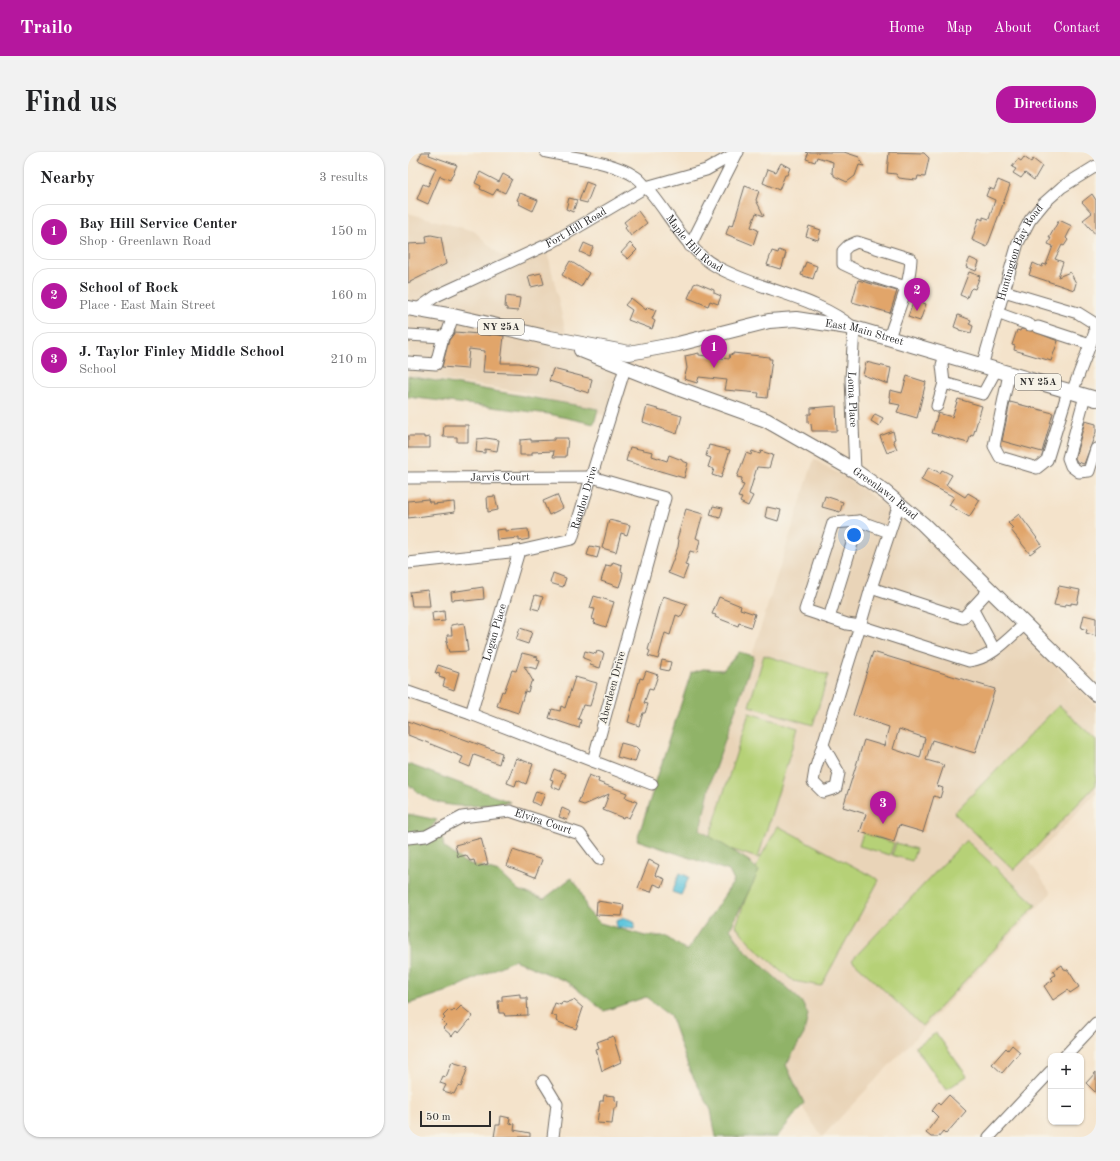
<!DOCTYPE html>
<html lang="en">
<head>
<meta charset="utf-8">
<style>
	:root { --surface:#fff; --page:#f2f2f2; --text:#202124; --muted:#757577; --line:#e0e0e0; --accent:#b5179e }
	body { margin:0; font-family:"Old Standard TT",serif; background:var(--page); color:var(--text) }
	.controls { position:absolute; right:12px; bottom:12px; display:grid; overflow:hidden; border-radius:8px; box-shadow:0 1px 3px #0004 }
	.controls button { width:36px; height:36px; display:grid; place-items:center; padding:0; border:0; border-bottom:1px solid var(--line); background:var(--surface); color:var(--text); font:20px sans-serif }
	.scale { position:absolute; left:12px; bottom:10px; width:71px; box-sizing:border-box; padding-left:4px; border:2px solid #2b2b2b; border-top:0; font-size:11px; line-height:14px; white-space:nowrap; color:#2b2b2b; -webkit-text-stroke:3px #f7f3e8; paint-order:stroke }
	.you { position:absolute; left:446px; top:383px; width:14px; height:14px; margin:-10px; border:3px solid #fff; border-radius:50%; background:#1a73e8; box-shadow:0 0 0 6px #1a73e833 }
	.badge { display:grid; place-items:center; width:26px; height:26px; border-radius:50%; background:var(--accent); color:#fff; font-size:13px; font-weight:700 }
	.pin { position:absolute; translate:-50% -33px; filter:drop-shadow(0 1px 2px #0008) }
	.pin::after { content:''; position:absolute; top:21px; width:14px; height:12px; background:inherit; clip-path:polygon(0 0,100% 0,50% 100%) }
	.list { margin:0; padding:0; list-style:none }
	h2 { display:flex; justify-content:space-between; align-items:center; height:52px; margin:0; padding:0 16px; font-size:17px }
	h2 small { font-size:13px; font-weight:400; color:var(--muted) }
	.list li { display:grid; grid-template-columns:26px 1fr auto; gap:12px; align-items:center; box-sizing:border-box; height:56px; margin:0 8px 8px; padding:0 8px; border:1px solid var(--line); border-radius:16px }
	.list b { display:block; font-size:15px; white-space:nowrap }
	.list p { margin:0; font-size:13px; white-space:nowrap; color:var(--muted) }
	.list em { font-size:13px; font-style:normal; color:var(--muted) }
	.map { position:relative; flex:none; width:688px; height:985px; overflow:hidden; border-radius:16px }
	header { display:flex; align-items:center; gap:24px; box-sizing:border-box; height:56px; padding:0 20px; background:var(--accent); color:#fff }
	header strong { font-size:19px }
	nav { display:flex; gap:22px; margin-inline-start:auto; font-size:14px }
	.intro { display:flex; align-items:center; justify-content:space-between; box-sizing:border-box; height:96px; padding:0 24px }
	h1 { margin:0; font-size:28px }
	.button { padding:10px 18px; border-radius:16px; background:var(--accent); color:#fff; font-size:14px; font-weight:700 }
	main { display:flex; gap:24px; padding:0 24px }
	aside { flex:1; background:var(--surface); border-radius:16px; box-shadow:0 1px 3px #0004 }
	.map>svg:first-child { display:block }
</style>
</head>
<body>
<header>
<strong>Trailo</strong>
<nav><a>Home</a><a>Map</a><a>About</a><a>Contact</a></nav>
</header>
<div class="intro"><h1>Find us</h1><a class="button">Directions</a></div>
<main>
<aside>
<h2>Nearby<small>3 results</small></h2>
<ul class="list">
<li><span class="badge">1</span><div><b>Bay Hill Service Center</b><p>Shop · Greenlawn Road</p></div><em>150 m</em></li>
<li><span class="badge">2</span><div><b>School of Rock</b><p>Place · East Main Street</p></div><em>160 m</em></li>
<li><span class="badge">3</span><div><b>J. Taylor Finley Middle School</b><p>School</p></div><em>210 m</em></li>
</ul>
</aside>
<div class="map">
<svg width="688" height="985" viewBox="0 0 688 985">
	<rect width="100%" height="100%" fill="#f7f3e8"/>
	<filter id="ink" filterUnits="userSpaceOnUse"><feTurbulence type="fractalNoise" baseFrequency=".025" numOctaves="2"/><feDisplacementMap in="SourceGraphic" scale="8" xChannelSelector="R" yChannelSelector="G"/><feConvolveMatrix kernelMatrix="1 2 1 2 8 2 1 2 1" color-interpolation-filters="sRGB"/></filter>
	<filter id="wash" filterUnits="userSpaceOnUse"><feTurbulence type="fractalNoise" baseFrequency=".012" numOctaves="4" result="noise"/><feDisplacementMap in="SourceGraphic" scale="16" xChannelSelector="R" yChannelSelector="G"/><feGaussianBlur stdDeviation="0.9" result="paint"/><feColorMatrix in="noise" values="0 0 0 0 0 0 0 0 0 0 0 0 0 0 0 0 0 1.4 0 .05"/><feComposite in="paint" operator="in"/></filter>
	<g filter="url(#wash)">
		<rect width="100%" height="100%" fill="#f4e3cb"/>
		<g fill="#e9d4b8">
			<polygon points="0,61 66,79 94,105 140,102 158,181 226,211 210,267 115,240 0,223"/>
			<polygon points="406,307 441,328 507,374 565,429 688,554 688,641 622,710 643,741 414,985 291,798 341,719 281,702"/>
		</g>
		<g fill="#b6d177" stroke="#707e51">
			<polygon points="356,503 420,523 405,573 341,554"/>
			<polygon points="651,553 688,588 688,633 606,718 546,661"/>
			<polygon points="341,561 390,576 350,706 300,690"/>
			<polygon points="370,674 471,728 413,834 385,829 344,793 328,774 351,708"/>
			<polygon points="455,681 486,691 482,703 451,694"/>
			<polygon points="558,688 628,753 514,874 444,808"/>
			<polygon points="488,691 508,697 504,709 484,703"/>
			<polygon points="528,881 559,924 538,938 507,895"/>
		</g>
		<g fill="#90b368" stroke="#5e6f4a">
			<polygon points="0,224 190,257 186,272 141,262 0,245"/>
			<polygon points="331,500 346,504 304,625 292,678 341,709 351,719 322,777 335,796 393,849 400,862 396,882 378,913 396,951 369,985 308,985 303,958 281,917 262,863 238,845 196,859 160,830 106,808 43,838 0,852 0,662 29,668 11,693 34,684 36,695 56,710 91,720 110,738 136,747 163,726 172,737 179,758 192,771 237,784 258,784 279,799 326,729 321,719 229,688 283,521 295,517 315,518"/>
			<path d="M0 612 102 650C64 654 31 662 0 632Z"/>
		</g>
		<g fill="#60c6dd" stroke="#467884">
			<polygon points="272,721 281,725 273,743 264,740"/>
			<polygon points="217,766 226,769 227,772 226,777 209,775 208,769"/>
		</g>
		<g id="blocks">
			<g fill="#e1a56b" fill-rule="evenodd">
				<polygon points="14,0 22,0 21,3 49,13 42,28 32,24 20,52 9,47 15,32 20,34 28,16 10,8"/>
				<polygon points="398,0 436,0 451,5 456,14 451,13 447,24 439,30 426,24 426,22 424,21 425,10 409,5 407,10 398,7 400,2"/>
				<polygon points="481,0 516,1 521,6 517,25 510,24 509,28 498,27 491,26 488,22 479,21"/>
				<polygon points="616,5 623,10 625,7 634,14 626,28 617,21 613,26 605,21 608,17 604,15 610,7 613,9"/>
				<polygon points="373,11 382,16 379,23 377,23 371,38 355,31 360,17 368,20"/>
				<polygon points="72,20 91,30 95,22 104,27 97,41 89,37 85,43 72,37 73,34 67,31"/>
				<polygon points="590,28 602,33 579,95 564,88 571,66 575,68 575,65 581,67 587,48 578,44 581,36 586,38"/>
				<polygon points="178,30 186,33 179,51 171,49"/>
				<polygon points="337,34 351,39 348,48 356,64 348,61 343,75 350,78 345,93 318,82 321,73 325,74"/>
				<polygon points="112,41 130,48 125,59 111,52 112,50 109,48"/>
				<polygon points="684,42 688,48 688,83 675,68 684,61 674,50"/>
				<polygon points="161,46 169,48 165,60 158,57"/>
				<polygon points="230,59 239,71 223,84 217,76 219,74 216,70"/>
				<polygon points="651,68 664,74 658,86 660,88 656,94 654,93 647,107 655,110 650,125 662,120 668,131 666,138 621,123 625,111 634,115 635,112 638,113 645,94 640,92 643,86 641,86"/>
				<polygon points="401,74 413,78 410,88 398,84"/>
				<polygon points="23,83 33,85 38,112 0,131 0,92 19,91 18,84"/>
				<polygon points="176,91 185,95 181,104 172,100"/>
				<polygon points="222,91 229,98 220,107 213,101"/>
				<polygon points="371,98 378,101 374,115 372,117 359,113 364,99 370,101"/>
				<polygon points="562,106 571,110 568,119 558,115"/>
				<polygon points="162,109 181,121 173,135 154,123"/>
				<polygon points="398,110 409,114 405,127 393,123"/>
				<polygon points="561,120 572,124 567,137 564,136 562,138 559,146 552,143"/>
				<polygon points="133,121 136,132 123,135 120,124"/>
				<polygon points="450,128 489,139 482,161 444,150"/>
				<polygon points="289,131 306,138 306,141 313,144 310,152 302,149 300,154 280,146 286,132"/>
				<polygon points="98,144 112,146 110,159 99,158 99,156 97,155"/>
				<polygon points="223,146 238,158 239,155 248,158 244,167 247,169 244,177 220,168 224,158 217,153"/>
				<polygon points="506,148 518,152 512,169 500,165"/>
				<polygon points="550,163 563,168 561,172 565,174 563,181 551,178 551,177 546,175"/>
				<polygon points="613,177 625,179 650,189 643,209 606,198 607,194 604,193 609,178 612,179"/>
				<polygon points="47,180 83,183 83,181 96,184 93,211 111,211 129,215 127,222 75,220 77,199 61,197 59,217 34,215 41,188"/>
				<polygon points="291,201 291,203 321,207 322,202 325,203 325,201 361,205 361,207 364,207 359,246 350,245 351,241 317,238 319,228 291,225 289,231 276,227 279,216 277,204"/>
				<polygon points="458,210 483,216 480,232 455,223"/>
				<polygon points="145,217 184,227 181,241 141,229"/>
				<polygon points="499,224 518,230 509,266 489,260 492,253 482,251 483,246 481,245 482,238 494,241"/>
				<polygon points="550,247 574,254 565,284 563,283 560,291 524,281 530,261 544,265"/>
				<polygon points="602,250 645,261 634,300 594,289"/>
				<polygon points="239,254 274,264 269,282 235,270"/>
				<polygon points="428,254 429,279 404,279 403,272 400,271 400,262 403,262 403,256"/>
				<polygon points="467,262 475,266 471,274 463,269"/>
				<polygon points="677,269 688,272 688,280 676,312 669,310 667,306"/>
				<polygon points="36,273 60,273 60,290 49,290 49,285 35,285"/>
				<polygon points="485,279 487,287 485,288 489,297 479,301 472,284"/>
				<polygon points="0,284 16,284 16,286 22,285 22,296 0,296"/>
				<polygon points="78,286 91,288 89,299 77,297 77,301 68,300 69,287"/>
				<polygon points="146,286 160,286 158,305 145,305 146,299 124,300 124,303 112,303 112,288 123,287 123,289 146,288"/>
				<polygon points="301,293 322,298 313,326 304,323 306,317 300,315 303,306 298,304"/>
				<polygon points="222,295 245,300 244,304 259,309 261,303 274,308 274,309 280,311 276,326 218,309"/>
				<polygon points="344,299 352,302 353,299 365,303 361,316 349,315 341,342 345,344 340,354 332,350 334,346 330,345 336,333 333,332 334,326 329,325 338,301 343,303"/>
				<polygon points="521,315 532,321 534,318 544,323 538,333 557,345 560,341 572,348 561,365 541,353 546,345 513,328"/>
				<polygon points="149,343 155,356 141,363 135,349"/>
				<polygon points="87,344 90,358 80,360 79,345"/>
				<polygon points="417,344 435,350 432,360 414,355"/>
				<polygon points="20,347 21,350 25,350 25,352 46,350 47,360 0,366 0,349"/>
				<polygon points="305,354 315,356 312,366 302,363"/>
				<polygon points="359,355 373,358 370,369 357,365"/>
				<polygon points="278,357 295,362 288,386 292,388 289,401 282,399 277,413 280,414 275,427 260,421 270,395 271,388 269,387"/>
				<polygon points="611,362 634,393 622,402 603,378 605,376 600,371"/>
				<polygon points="201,368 222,373 219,383 213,381 208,400 194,396"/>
				<polygon points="97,377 97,379 120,377 121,387 111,389 111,386 89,388 88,378"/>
				<polygon points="182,394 192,396 189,406 179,403"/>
				<polygon points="205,410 214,413 213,419 215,420 214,426 211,435 193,429 198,413 203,414"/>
				<polygon points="145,421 158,426 155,435 142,431"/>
				<polygon points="651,434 672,438 669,452 663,451 663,453 658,452 657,455 646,453"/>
				<polygon points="75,435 76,447 57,449 57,447 44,448 43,440"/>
				<polygon points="20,438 22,454 4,454 2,440"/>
				<polygon points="127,443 135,445 131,458 123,456"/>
				<polygon points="186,444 206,450 198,475 186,471 187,468 184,467 187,457 182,456"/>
				<polygon points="255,444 279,452 273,465 268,463 262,483 257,481 250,507 240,504 242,499 240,498"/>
				<polygon points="311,445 333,454 332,457 347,462 343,475 331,471 330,474 307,465 308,463 304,462"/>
				<polygon points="36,459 37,469 25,470 24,461"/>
				<polygon points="676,463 688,466 688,484 678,481 679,478 673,476"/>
				<polygon points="56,471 60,499 41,500 38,490 40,489 39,483 44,483 43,473"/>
				<polygon points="112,476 124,480 120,492 108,488"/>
				<polygon points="177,499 188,502 189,499 196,501 192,516 182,513 183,509 175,506"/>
				<path d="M465 500 587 537 567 601 524 588 518 608 536 613 529 634 535 636 532 646 526 644 515 680 491 673 486 690 452 680 458 662 435 655 456 588 476 594 481 575 445 563ZM491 577 517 586 512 606 485 597Z"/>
				<polygon points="114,501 130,505 129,508 132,509 129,517 116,514 125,529 123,530 120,540 117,539 110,561 89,554 94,539 96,540 104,518 108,519"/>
				<polygon points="254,508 263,510 261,519 252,517"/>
				<polygon points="30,513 51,520 46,538 35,534 37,527 31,525 32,522 27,521"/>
				<polygon points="238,519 250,523 245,538 241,537 236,551 240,552 237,561 235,561 231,574 220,570 232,526 235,527"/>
				<polygon points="167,525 189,531 182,554 175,553 170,567 173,568 171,576 141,566 144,557 152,559 153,554 157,556"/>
				<polygon points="0,569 24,578 31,579 31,578 94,601 91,612 66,603 62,615 52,611 55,605 0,583"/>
				<polygon points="213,591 228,595 231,598 227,610 209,605"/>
				<polygon points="108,606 125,612 118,632 109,628 107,634 99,631"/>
				<polygon points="146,617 158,622 152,638 143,634 145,628 142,627"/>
				<polygon points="181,623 191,627 190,630 219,641 217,645 229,650 221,666 216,664 215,666 195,658 201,642 176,653 170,651"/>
				<polygon points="128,639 137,642 132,654 124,650"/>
				<polygon points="154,656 163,660 159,668 151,665"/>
				<polygon points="73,686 80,712 68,715 66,708 62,709 58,703 50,705 47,693"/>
				<polygon points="105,698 134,708 127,725 99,714"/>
				<polygon points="241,708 251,713 247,723 257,727 254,735 246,732 243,740 230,736"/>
				<polygon points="189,749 216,753 214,764 188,763"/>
				<polygon points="654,813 656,817 660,818 671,835 662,841 660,838 645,848 636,834 645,828 643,826 647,823 645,819"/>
				<polygon points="112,842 112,846 119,846 120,863 97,864 96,861 91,861 90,849 94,849 94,844"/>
				<polygon points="166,848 175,856 168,877 148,869 149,865 143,862 147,851 153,853 154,850 158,851"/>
				<polygon points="53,854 65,864 51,881 48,879 44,884 35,876 38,873 34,869 37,866 35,864 41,858 44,860 46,857 48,859"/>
				<polygon points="205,884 213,910 194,919 188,897 191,896 189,890"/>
				<polygon points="604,893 612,900 594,921 584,912 598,896 600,898"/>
				<polygon points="44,910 60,915 53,935 50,934 46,942 35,939 38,933 32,931 35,924 38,925"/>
				<polygon points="688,920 688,941 678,931"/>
				<polygon points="196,943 207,944 207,948 210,949 209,956 206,956 204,972 189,971 192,949 195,949"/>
				<polygon points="541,943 558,959 538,982 535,979 530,985 523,985 518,981 530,965 524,959 530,951 532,953"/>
				<polygon points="93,964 102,966 101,971 107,972 106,978 122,981 122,985 86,985 88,973 92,973"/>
			</g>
		</g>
	</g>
	<g filter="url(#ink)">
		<use href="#blocks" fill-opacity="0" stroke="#716b63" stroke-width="1"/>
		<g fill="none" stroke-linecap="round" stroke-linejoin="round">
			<g stroke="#716b63" stroke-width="13">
				<g id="minor">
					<path id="s1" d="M138 0C165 6 205 9 228 25 234 29 239 37 244 42 265 68 280 100 311 116 354 139 407 144 446 176L443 227 447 319"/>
					<polyline points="282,94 329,1"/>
					<polyline points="596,139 670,161 686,171 687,180 664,240"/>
					<path id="s2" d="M10 157 28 144 143 91 238 35 298 18 330 0"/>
					<polyline points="589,161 622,173"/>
					<polyline points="630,175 682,192"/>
					<polyline points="0,183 35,185"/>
					<path d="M481 186C489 160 502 134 503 107L449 90 440 94 435 99V112L454 121 498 135"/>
					<polyline points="537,203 534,213 536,231 575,242 588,218"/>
					<polyline points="0,210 28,212 35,185 40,179 45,164"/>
					<path id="s3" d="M574 214 610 91 622 68 636 51 654 35 688 14"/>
					<polyline points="601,222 586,294 592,305 629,316 639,308 660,239"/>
					<polyline points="677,244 660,306 663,314 671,320 681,319 688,297"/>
					<polyline points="529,254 536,231"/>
					<path id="s4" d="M0 326 184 325 257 346 185 609"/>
					<path d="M491 352 463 436 452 474 561 509C583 507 601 486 617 472"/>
					<path id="s5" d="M0 411 111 399 164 387 217 216"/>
					<polyline points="463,436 555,466 582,437"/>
					<polyline points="564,456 586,497"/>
					<polyline points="421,466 451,369"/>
					<polyline points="0,540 63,562 244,632"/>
					<path id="s6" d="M63 562 111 399"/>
					<polyline points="415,593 431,621 428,636 415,640 405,630 407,618 452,474 439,472 397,458 425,371 451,369 481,380"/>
					<path id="s7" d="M0 686 18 684 54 665 102 659 172 682 191 707"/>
					<polyline points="657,904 688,871"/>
					<polyline points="135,929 149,952 145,985"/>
					<polyline points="581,985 643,919"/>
				</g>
			</g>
			<g stroke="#716b63" stroke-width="16">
				<g id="major">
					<path id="s8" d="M0 156 45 164 142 186 221 201 270 192 361 169 388 167 446 176 688 247"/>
					<path id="s9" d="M173 198 269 236 358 268 447 319 477 340 515 372 688 542"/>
				</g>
			</g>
			<use href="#minor" stroke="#fff" stroke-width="11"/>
			<use href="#major" stroke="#fff" stroke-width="14"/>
		</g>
	</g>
	<g text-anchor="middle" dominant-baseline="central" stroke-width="3" stroke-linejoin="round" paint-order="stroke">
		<g fill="#f7f3e8" stroke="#686764" stroke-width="1">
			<rect x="70" y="167" width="46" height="16" rx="3"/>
			<rect x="607" y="222" width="46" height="16" rx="3"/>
		</g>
		<g font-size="10" font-weight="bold" fill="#2b2b2b">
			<text x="93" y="175">NY 25A</text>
			<text x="630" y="230">NY 25A</text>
		</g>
		<g font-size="11" fill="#2b2b2b" stroke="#f7f3e8">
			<text stroke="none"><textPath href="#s2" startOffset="178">Fort Hill Road</textPath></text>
			<text stroke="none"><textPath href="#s1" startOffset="183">Maple Hill Road</textPath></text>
			<text stroke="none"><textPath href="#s3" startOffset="120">Huntington Bay Road</textPath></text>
			<text stroke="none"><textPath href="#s8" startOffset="466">East Main Street</textPath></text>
			<text stroke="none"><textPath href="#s1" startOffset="438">Loma Place</textPath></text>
			<text stroke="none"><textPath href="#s4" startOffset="92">Jarvis Court</textPath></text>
			<text stroke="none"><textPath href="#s9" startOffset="338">Greenlawn Road</textPath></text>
			<text stroke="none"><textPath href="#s5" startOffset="209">Randou Drive</textPath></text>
			<text stroke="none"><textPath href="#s6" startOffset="85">Logan Place</textPath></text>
			<text transform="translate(205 536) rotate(-75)">Aberdeen Drive</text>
			<text stroke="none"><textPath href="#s7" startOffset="142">Elvira Court</textPath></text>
		</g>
	</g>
</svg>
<div class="controls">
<button>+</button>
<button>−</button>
</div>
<div class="scale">50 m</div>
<div class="you"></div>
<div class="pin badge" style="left:306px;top:216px">1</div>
<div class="pin badge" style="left:509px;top:159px">2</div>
<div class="pin badge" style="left:475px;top:672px">3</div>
</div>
</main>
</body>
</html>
